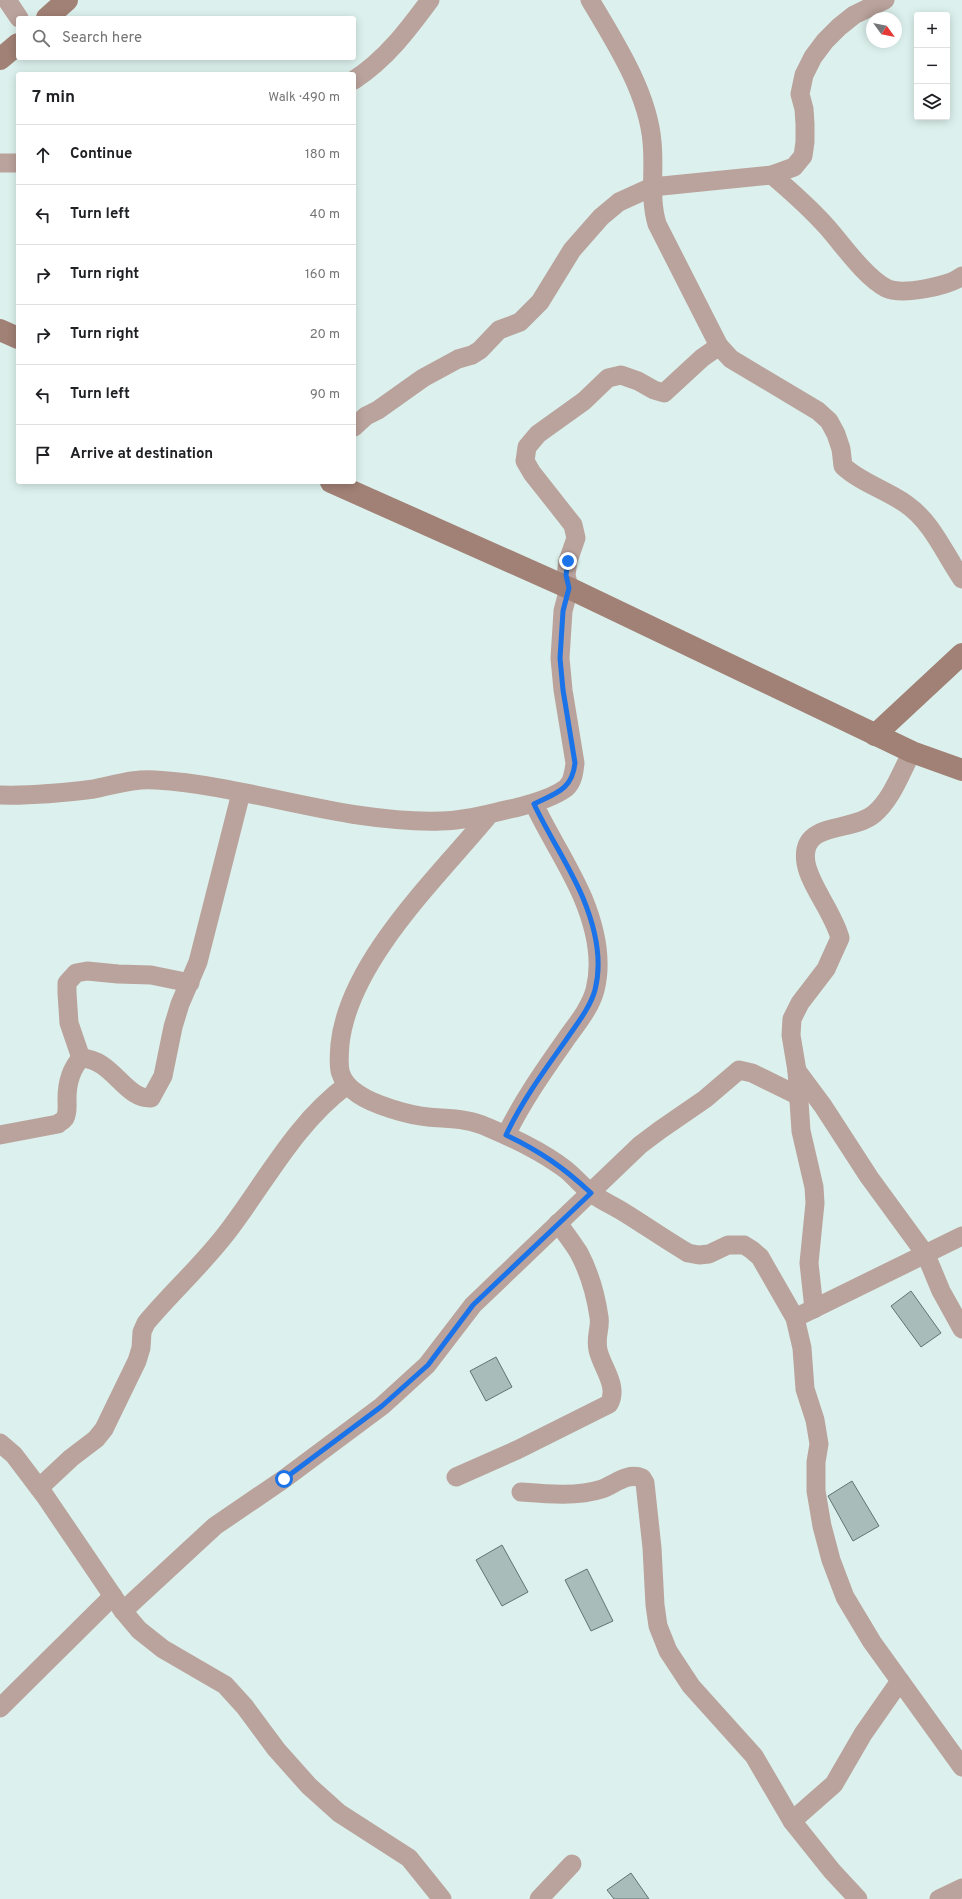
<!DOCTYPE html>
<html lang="en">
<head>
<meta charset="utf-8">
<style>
	:root { --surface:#fff; --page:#f6f6f6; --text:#202124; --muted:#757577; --line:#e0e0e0 }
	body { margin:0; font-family:Overpass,sans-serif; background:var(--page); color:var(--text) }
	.controls { position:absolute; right:12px; top:12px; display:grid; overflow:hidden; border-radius:4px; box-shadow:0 2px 10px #0003 }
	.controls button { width:36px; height:36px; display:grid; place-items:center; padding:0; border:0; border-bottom:1px solid var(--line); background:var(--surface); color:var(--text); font:20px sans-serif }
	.compass { position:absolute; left:866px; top:12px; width:36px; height:36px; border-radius:50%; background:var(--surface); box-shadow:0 2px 10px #0003; rotate:123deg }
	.stop { position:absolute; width:12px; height:12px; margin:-9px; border:3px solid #1a73e8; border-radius:50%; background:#fff }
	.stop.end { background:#1a73e8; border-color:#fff; box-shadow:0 1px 4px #0008 }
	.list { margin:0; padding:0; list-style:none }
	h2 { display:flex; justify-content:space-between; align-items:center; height:52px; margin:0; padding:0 16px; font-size:17px }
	h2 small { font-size:13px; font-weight:400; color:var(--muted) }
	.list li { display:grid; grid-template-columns:26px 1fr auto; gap:12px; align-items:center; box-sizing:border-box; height:60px; padding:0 16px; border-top:1px solid var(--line) }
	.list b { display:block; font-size:15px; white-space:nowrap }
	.list em { font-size:13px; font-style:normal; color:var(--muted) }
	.icon { flex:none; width:22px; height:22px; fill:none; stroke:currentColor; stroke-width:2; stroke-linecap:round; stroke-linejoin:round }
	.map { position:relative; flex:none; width:962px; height:1899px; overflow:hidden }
	.search { position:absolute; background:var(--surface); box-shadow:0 2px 10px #0003; left:16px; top:16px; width:340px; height:44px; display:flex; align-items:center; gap:10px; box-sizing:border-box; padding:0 14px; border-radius:4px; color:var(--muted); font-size:15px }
	.panel { position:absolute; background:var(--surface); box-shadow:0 2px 10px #0003; left:16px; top:72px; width:340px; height:412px; border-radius:4px }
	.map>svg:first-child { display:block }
</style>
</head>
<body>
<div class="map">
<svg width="962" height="1899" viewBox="0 0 962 1899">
	<rect width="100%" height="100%" fill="#dcf1ed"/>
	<g fill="#a8bcb9" stroke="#617471">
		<polygon points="911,1291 941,1333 921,1347 891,1306"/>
		<polygon points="496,1357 512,1387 486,1401 470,1371"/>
		<polygon points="852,1481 879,1526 853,1541 828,1496"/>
		<polygon points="502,1545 528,1592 502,1606 476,1560"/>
		<polygon points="587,1569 613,1621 591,1631 565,1580"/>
		<polygon points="631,1873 649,1899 614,1899 607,1890"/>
	</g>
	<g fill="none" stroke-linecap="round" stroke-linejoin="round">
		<g stroke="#baa39c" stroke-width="19">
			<polyline points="7,0 19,18"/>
			<path d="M590 0C615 42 648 93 652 142 655 170 649 197 657 224L719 346 731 359 818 411 829 421 836 434 841 449 843 466C860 482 886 490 906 504 933 523 944 553 962 579"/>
			<path d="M354 80C386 59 408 30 430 0"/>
			<polyline points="0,163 18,163"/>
			<path d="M772 175C792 192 810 208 827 227 843 245 865 277 886 288 902 296 949 286 962 276"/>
			<polyline points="354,427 366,416 378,410 423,378 458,359 472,355 480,350 499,330 520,322 540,302 572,250 601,217 619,202 652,187 772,175 794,167 803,156 805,142 805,124 804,109 800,94 804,75 813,57 825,41 839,27 854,15 885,0"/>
			<path d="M0 795C32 796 62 793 94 789 114 785 135 778 156 780 252 786 344 824 441 821 466 821 491 813 515 808 531 804 553 798 566 788 573 782 574 772 575 763L563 690 560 658 563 611 569 588 566 575 568 561 576 538 573 525 532 473 525 461 527 447 538 434 584 401 608 378 621 375 638 381 654 390 664 393 702 358 719 346"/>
			<path d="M489 815C437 878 349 961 340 1044 338 1067 337 1080 358 1094 374 1105 408 1115 428 1117 448 1119 468 1118 487 1127 515 1139 541 1151 565 1169 574 1176 582 1186 591 1193 602 1201 614 1206 625 1213 646 1226 666 1240 688 1253L699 1255 709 1254 728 1245H744L752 1250 760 1257 795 1318 802 1348 805 1389 815 1420 819 1444 816 1462V1491L822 1526 831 1560 845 1597 872 1642 962 1767"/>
			<polyline points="81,1058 69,1023 67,993 67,983 76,973 87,971 118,974 151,975 190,983"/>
			<polyline points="797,1071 823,1106 869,1177 926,1255 941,1291 962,1329"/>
			<path d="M0 1135 58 1124C60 1122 63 1121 65 1118 68 1113 67 1105 67 1099 67 1085 71 1069 81 1058 113 1059 124 1099 151 1098L163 1076 173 1027 180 1004 198 962 241 793"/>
			<path d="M506 1135C522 1102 543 1072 564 1042 575 1026 590 1009 595 990 603 959 595 927 583 898 569 865 549 836 534 804"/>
			<path d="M814 1309 809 1263 815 1203 814 1187 801 1131 797 1071 791 1035 792 1019 800 1003 826 969 840 938C833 912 810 886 806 863 799 820 852 833 874 814 892 799 901 772 912 752"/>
			<polyline points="803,1314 962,1236"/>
			<polyline points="0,1443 14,1455 45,1496 123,1611 139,1630 163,1649 225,1685 245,1707 276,1749 309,1786 339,1813 409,1858 442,1899"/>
			<path d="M456 1477 517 1450 609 1404C619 1386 602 1368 598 1350 595 1336 601 1328 599 1317 596 1296 589 1272 579 1253 573 1243 565 1233 558 1223"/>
			<path d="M39 1488 71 1458 96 1439 104 1429 137 1361 141 1348 142 1332 146 1323C171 1293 201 1266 225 1235 264 1185 294 1124 347 1085"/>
			<path d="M521 1492C546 1494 577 1497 602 1489 615 1484 628 1472 642 1478L645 1483 652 1548 655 1605 658 1626 668 1651 691 1686 754 1756 792 1821 832 1871 858 1899"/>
			<polyline points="123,1611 215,1526 284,1479 382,1406 427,1365 473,1305 640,1145 660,1130 705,1099 739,1070 752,1073 799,1096"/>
			<polyline points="0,1708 113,1596"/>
			<polyline points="792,1821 834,1784 863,1734 900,1681"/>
			<polyline points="539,1899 572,1864"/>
			<polyline points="939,1899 962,1888"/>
		</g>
		<g stroke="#a18075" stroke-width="22">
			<polyline points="47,18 67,0"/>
			<polyline points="0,59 18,44"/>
			<polyline points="0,330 18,338"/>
			<polyline points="331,482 569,588 912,752 962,770"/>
			<polyline points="875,735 962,654"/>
		</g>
	</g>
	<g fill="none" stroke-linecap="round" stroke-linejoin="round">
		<path stroke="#1a73e8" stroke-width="5" d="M284 1479 382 1406 428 1365 473 1305 591 1193C564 1168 540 1151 506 1135 522 1101 544 1071 566 1040 576 1025 590 1008 595 990 603 959 595 927 583 898 569 865 549 836 534 804 556 793 572 790 575 763L563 690 560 658 563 611 569 588 566 575 568 561"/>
	</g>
</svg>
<div class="controls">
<button>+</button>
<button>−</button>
<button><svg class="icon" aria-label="layers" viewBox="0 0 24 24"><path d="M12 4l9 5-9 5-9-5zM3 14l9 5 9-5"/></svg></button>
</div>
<svg class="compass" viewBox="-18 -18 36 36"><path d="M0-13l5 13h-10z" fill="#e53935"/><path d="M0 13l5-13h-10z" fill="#757577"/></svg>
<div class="stop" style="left:284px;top:1479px"></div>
<div class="stop end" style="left:568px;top:561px"></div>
<div class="search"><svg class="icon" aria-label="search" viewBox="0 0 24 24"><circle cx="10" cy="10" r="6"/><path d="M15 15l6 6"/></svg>Search here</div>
<section class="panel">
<h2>7 min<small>Walk · 490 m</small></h2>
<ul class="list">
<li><svg class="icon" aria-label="ahead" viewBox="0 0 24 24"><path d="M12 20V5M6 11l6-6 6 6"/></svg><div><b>Continue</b></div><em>180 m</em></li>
<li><svg class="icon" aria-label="left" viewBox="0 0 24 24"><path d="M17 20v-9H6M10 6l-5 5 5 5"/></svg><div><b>Turn left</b></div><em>40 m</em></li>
<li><svg class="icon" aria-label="right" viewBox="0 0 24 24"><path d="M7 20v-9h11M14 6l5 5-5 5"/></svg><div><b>Turn right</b></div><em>160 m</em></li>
<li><svg class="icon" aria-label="right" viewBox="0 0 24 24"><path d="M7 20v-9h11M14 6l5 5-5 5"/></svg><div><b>Turn right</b></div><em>20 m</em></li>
<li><svg class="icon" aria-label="left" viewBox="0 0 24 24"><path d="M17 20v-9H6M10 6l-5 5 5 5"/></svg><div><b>Turn left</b></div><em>90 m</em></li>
<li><svg class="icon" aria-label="arrive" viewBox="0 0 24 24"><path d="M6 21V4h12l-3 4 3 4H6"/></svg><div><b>Arrive at destination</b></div></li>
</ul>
</section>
</div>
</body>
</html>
